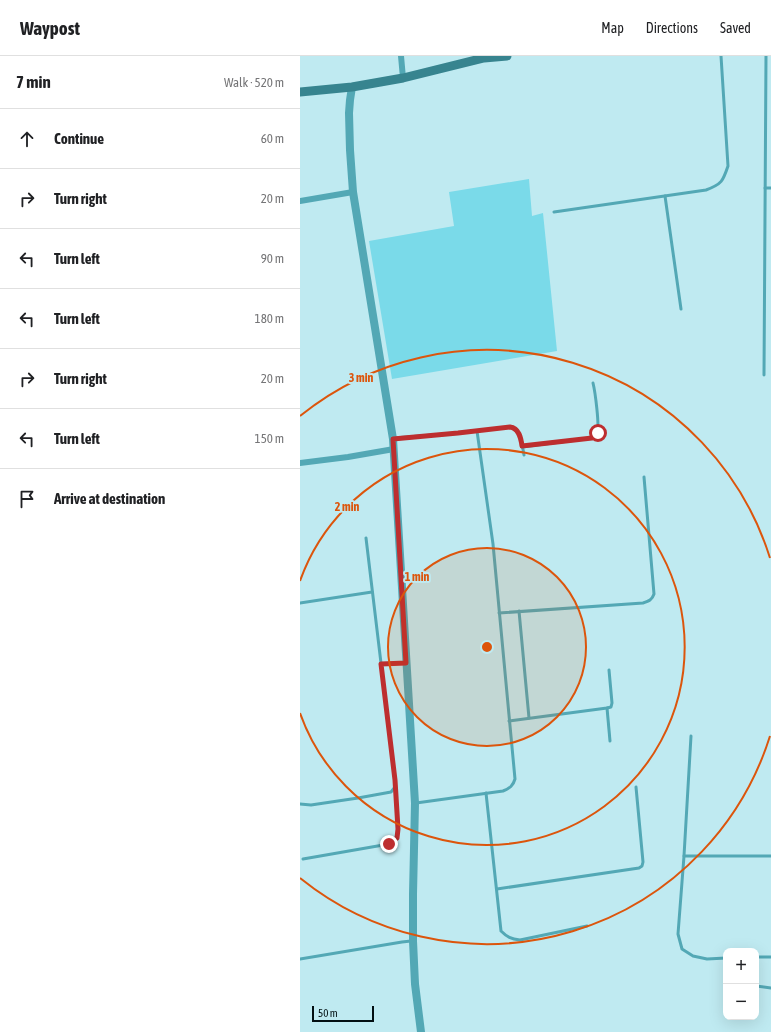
<!DOCTYPE html>
<html lang="en">
<head>
<meta charset="utf-8">
<style>
	:root { --surface:#fff; --page:#f6f6f6; --text:#202124; --muted:#757577; --line:#e0e0e0 }
	body { margin:0; font-family:"Asap Condensed",sans-serif; background:var(--page); color:var(--text) }
	.controls { position:absolute; right:12px; bottom:12px; display:grid; overflow:hidden; border-radius:8px; box-shadow:0 4px 16px #0002 }
	.controls button { width:36px; height:36px; display:grid; place-items:center; padding:0; border:0; border-bottom:1px solid var(--line); background:var(--surface); color:var(--text); font:20px sans-serif }
	.scale { position:absolute; left:12px; bottom:10px; width:62px; box-sizing:border-box; padding-left:4px; border:2px solid #020f12; border-top:0; font-size:11px; line-height:14px; white-space:nowrap; color:#020f12; -webkit-text-stroke:3px #bfeaf1; paint-order:stroke }
	.stop { position:absolute; width:12px; height:12px; margin:-9px; border:3px solid #bd2e2f; border-radius:50%; background:#fff }
	.stop.end { background:#bd2e2f; border-color:#fff; box-shadow:0 1px 4px #0008 }
	.list { margin:0; padding:0; list-style:none }
	h2 { display:flex; justify-content:space-between; align-items:center; height:52px; margin:0; padding:0 16px; font-size:17px }
	h2 small { font-size:13px; font-weight:400; color:var(--muted) }
	.list li { display:grid; grid-template-columns:26px 1fr auto; gap:12px; align-items:center; box-sizing:border-box; height:60px; padding:0 16px; border-top:1px solid var(--line) }
	.list b { display:block; font-size:15px; white-space:nowrap }
	.list em { font-size:13px; font-style:normal; color:var(--muted) }
	.icon { flex:none; width:22px; height:22px; fill:none; stroke:currentColor; stroke-width:2; stroke-linecap:round; stroke-linejoin:round }
	.map { position:relative; flex:none; width:471px; height:976px; overflow:hidden }
	header { display:flex; align-items:center; gap:24px; box-sizing:border-box; height:56px; padding:0 20px; background:var(--surface); border-bottom:1px solid var(--line) }
	header strong { font-size:19px }
	nav { display:flex; gap:22px; margin-inline-start:auto; font-size:14px }
	main { display:flex }
	aside { flex:1; background:var(--surface) }
	.map>svg:first-child { display:block }
</style>
</head>
<body>
<header>
<strong>Waypost</strong>
<nav><a>Map</a><a>Directions</a><a>Saved</a></nav>
</header>
<main>
<aside>
<h2>7 min<small>Walk · 520 m</small></h2>
<ul class="list">
<li><svg class="icon" aria-label="ahead" viewBox="0 0 24 24"><path d="M12 20V5M6 11l6-6 6 6"/></svg><div><b>Continue</b></div><em>60 m</em></li>
<li><svg class="icon" aria-label="right" viewBox="0 0 24 24"><path d="M7 20v-9h11M14 6l5 5-5 5"/></svg><div><b>Turn right</b></div><em>20 m</em></li>
<li><svg class="icon" aria-label="left" viewBox="0 0 24 24"><path d="M17 20v-9H6M10 6l-5 5 5 5"/></svg><div><b>Turn left</b></div><em>90 m</em></li>
<li><svg class="icon" aria-label="left" viewBox="0 0 24 24"><path d="M17 20v-9H6M10 6l-5 5 5 5"/></svg><div><b>Turn left</b></div><em>180 m</em></li>
<li><svg class="icon" aria-label="right" viewBox="0 0 24 24"><path d="M7 20v-9h11M14 6l5 5-5 5"/></svg><div><b>Turn right</b></div><em>20 m</em></li>
<li><svg class="icon" aria-label="left" viewBox="0 0 24 24"><path d="M17 20v-9H6M10 6l-5 5 5 5"/></svg><div><b>Turn left</b></div><em>150 m</em></li>
<li><svg class="icon" aria-label="arrive" viewBox="0 0 24 24"><path d="M6 21V4h12l-3 4 3 4H6"/></svg><div><b>Arrive at destination</b></div></li>
</ul>
</aside>
<div class="map">
<svg width="471" height="976" viewBox="0 0 471 976">
	<rect width="100%" height="100%" fill="#bfeaf1"/>
	<polygon fill="#7adae9" points="229,123 232,160 243,157 257,295 92,323 69,185 154,170 149,136"/>
	<g fill="none" stroke-linecap="round" stroke-linejoin="round">
		<g stroke="#53a8b5" stroke-width="3">
			<polyline points="465,132 471,132"/>
			<polyline points="365,140 381,253"/>
			<path d="M254 156 406 134C422 128 423 125 428 110L421 0"/>
			<polyline points="464,319 466,0"/>
			<path d="M94 382 158 377 210 371C221 372 222 389 224 399"/>
			<path d="M222 391 292 382C295 381 296 381 297 378 300 371 295 335 293 327"/>
			<polyline points="0,547 72,536"/>
			<polyline points="219,555 229,662"/>
			<path d="M199 557 343 547C349 545 352 544 354 538L344 421"/>
			<polyline points="81,608 106,607"/>
			<polyline points="307,652 310,685"/>
			<polyline points="209,665 307,652 311,651 312,647 309,614"/>
			<polyline points="391,680 384,800 471,800"/>
			<path d="M186 737 201 875C207 881 211 883 220 884L287 870"/>
			<path d="M116 747 203 735C210 732 213 730 215 723L193 488 177 375"/>
			<polyline points="0,748 11,749 58,742 91,736 95,731 95,724 66,482"/>
			<polyline points="384,800 378,878 382,893 393,900 407,903 426,902"/>
			<polyline points="3,803 89,788 97,782 98,773 95,731"/>
			<polyline points="197,833 339,812 342,810 343,806 336,731"/>
			<polyline points="456,901 471,901"/>
			<polyline points="0,903 102,886 111,885"/>
			<polyline points="456,930 471,932"/>
		</g>
		<g stroke="#53a8b5" stroke-width="6">
			<polyline points="101,0 103,22"/>
			<polyline points="0,145 53,136"/>
			<polyline points="0,407 48,401 94,393"/>
		</g>
		<polyline stroke="#53a8b5" stroke-width="8" points="52,31 50,44 49,57 50,94 53,136 93,383 115,747 113,838 113,885 115,928 121,976"/>
		<polyline stroke="#37848f" stroke-width="9" points="0,36 52,31 103,22 184,2 207,0"/>
	</g>
	<g fill="none" stroke-linecap="round" stroke-linejoin="round">
		<path stroke="#bd2e2f" stroke-width="5" d="M89 788 97 782 98 773 95 724 81 608 106 607 93 383 158 377 210 371C219 372 221 382 222 390L292 382 296 380 298 377"/>
	</g>
	<circle cx="187" cy="591" r="99" fill="#dc550c" fill-opacity=".12"/>
	<g fill="none" stroke="#dc550c" stroke-width="2">
		<circle cx="187" cy="591" r="99"/>
		<path d="M0 525A198 198 0 1 1 0 657"/>
		<path d="M470 680A297 297 0 0 1 0 822M0 360A297 297 0 0 1 470 502"/>
	</g>
	<circle cx="187" cy="591" r="6" fill="#dc550c" stroke="#bfeaf1" stroke-width="2"/>
	<g font-size="12" text-anchor="middle" font-weight="bold" fill="#dc550c" stroke="#bfeaf1" stroke-width="4" stroke-linejoin="round" paint-order="stroke">
		<text x="61" y="326">3 min</text>
		<text x="47" y="455">2 min</text>
		<text x="117" y="525">1 min</text>
	</g>
</svg>
<div class="controls">
<button>+</button>
<button>−</button>
</div>
<div class="scale">50 m</div>
<div class="stop" style="left:298px;top:377px"></div>
<div class="stop end" style="left:89px;top:788px"></div>
</div>
</main>
</body>
</html>
